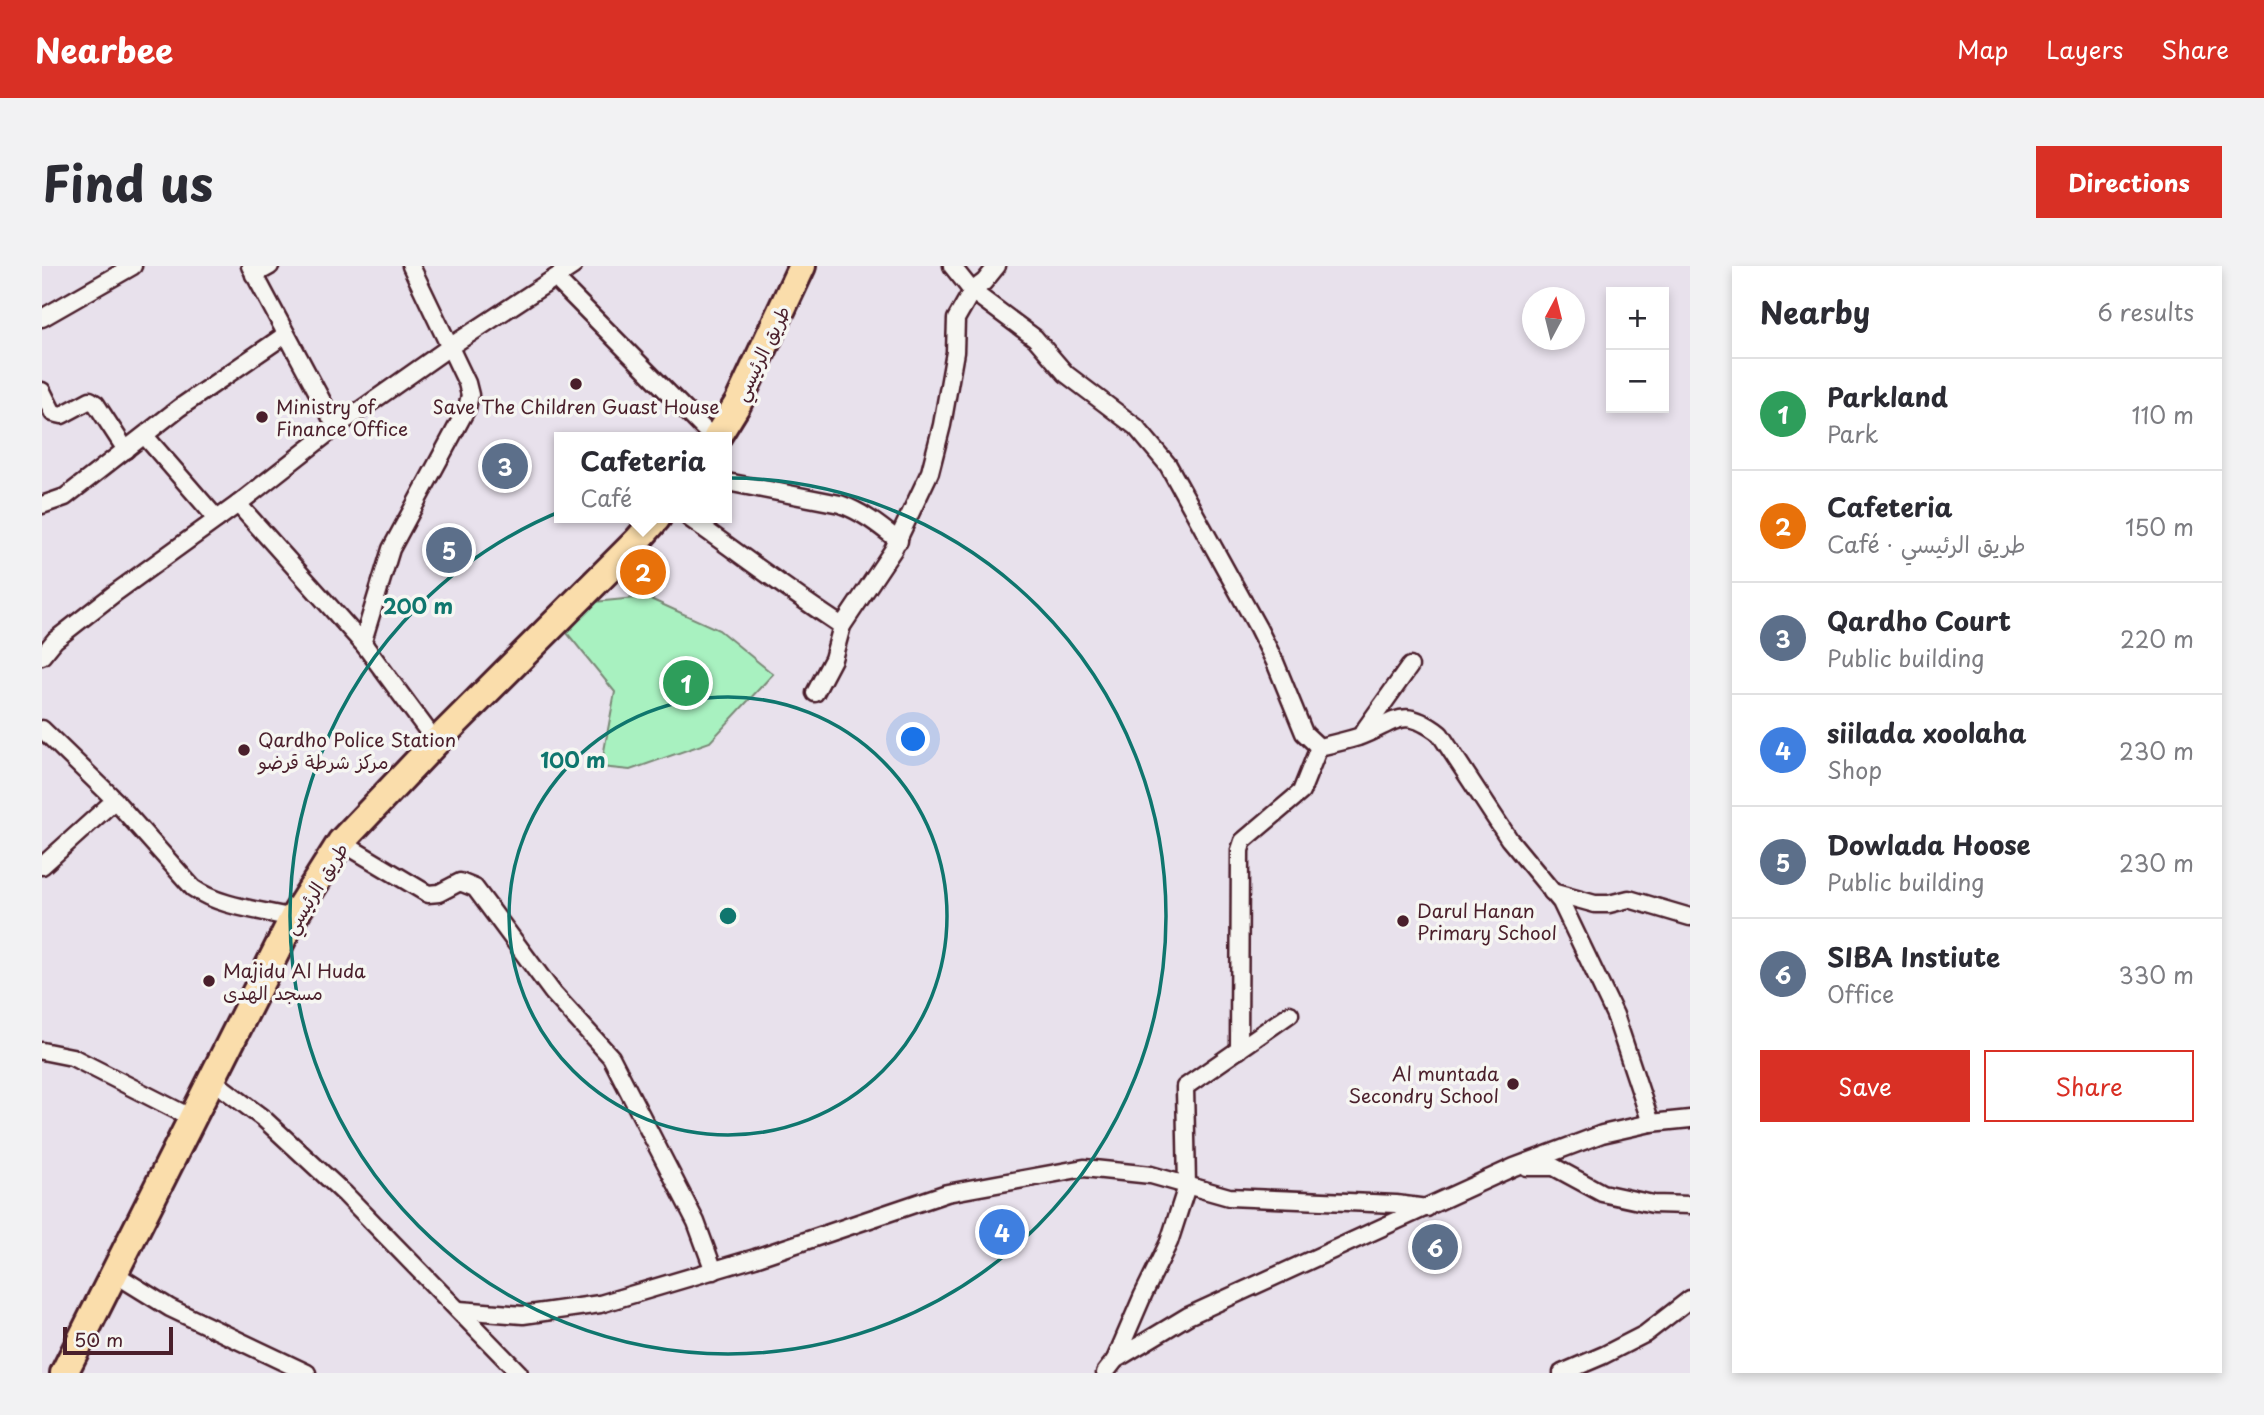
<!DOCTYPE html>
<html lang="en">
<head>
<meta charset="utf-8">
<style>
	:root { --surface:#fff; --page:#f2f2f3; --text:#2b2b33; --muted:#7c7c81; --line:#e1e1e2; --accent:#d93025 }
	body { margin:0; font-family:"Playpen Sans","Playpen Sans Arabic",sans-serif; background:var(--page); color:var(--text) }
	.controls { position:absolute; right:21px; top:21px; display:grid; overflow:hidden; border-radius:0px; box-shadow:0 4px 10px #0003 }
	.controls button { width:63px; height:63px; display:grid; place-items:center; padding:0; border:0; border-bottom:2px solid var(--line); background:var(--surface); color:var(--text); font:35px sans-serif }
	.compass { position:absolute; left:1480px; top:21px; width:63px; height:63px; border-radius:50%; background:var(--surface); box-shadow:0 4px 10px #0003; rotate:7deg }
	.scale { position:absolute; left:21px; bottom:18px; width:110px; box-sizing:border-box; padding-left:7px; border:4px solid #4a1f2b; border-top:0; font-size:19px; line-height:24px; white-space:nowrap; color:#4a1f2b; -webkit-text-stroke:5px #f6f6f2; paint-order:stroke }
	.you { position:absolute; left:872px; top:474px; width:24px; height:24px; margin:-18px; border:5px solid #fff; border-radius:50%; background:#1a73e8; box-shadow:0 0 0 10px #1a73e833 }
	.badge { display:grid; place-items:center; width:46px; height:46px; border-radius:50%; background:var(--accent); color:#fff; font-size:23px; font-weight:700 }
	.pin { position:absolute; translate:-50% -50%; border:4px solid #fff; box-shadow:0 2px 7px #0006 }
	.popup { position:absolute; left:512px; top:166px; width:178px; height:91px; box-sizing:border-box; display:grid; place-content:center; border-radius:0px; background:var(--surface); filter:drop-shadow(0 2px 5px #0005); font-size:23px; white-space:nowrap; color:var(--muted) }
	.popup b { font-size:26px; color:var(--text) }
	.popup::after { content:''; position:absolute; left:50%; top:100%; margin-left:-14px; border:14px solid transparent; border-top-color:var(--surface) }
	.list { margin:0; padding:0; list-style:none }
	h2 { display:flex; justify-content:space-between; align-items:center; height:91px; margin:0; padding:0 28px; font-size:30px }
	h2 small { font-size:23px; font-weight:400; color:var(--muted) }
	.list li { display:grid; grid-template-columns:46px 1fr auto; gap:21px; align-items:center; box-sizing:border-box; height:112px; padding:0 28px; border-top:2px solid var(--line) }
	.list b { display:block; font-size:26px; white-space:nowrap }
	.list p { margin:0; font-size:23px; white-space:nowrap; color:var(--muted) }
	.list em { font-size:23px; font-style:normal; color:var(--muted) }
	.actions { display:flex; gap:14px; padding:21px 28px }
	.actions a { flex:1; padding:16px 0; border:2px solid var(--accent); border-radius:0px; text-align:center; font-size:24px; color:var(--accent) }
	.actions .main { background:var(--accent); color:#fff }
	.map { position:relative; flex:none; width:1648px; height:1107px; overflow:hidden; border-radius:0px }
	header { display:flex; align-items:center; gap:42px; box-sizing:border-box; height:98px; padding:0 35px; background:var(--accent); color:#fff }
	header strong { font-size:33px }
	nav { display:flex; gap:38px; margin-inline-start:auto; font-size:24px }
	.intro { display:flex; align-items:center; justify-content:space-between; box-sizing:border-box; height:168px; padding:0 42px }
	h1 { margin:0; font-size:49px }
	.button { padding:18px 32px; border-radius:0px; background:var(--accent); color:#fff; font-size:24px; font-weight:700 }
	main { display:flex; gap:42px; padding:0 42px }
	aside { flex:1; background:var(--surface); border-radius:0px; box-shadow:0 4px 10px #0003 }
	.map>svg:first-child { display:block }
</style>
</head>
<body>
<header>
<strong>Nearbee</strong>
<nav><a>Map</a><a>Layers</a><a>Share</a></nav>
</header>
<div class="intro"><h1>Find us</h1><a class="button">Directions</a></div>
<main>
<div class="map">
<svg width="1648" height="1107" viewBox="0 0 1648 1107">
	<rect width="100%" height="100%" fill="#e8e1ec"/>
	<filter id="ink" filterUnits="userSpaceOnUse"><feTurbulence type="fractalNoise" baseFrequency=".0143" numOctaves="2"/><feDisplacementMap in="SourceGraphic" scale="14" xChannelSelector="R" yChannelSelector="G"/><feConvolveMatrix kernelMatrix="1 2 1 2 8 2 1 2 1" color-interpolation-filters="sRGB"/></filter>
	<g filter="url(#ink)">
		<polygon fill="#a8f1c0" stroke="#798876" stroke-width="2" points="604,331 677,364 731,408 668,476 588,504 559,501 573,426 525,367 552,336"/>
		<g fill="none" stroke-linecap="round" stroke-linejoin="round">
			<g stroke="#4a1f2b" stroke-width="21">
				<g id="minor">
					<polyline points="208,0 294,161"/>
					<path d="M955 0 942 16 930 25 993 72 1024 108 1094 161 1126 199 1216 362 1233 396 1262 467 1277 481C1290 478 1303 475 1316 471 1353 458 1359 438 1398 468L1467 573 1519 636 1573 749 1609 857"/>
					<polyline points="212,9 228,0"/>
					<polyline points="513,12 670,171"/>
					<polyline points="0,52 91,0"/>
					<polyline points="0,125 11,147 20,149 48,134 54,138 84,184"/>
					<polyline points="103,170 175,253"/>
					<path d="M685 216 798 238C821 246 838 260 857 275"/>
					<polyline points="196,238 323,380 394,476"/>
					<polyline points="0,239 23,231 137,142 243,69"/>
					<path d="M647 252C698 288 748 326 800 360"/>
					<polyline points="323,380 321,375 349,283 425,142 428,129 425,117 369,0"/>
					<polyline points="0,390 13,374 73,327 196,238 294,161 409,80 531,0"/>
					<polyline points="773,427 791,393 800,360 851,284 888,206 900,159 913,86 914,53 930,25 910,0"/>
					<path d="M0 463 68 529 151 622C178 641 219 644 251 652"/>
					<polyline points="1321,466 1368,400"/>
					<polyline points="299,576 386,628 397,627 418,616 433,622 511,727 569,791 654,956 672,1005"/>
					<polyline points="0,600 73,534"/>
					<polyline points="1510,626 1553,638 1567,638 1587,633 1648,651"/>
					<polyline points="1197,784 1198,584 1201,575 1259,526 1277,481"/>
					<polyline points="0,785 30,791 150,852"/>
					<polyline points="169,813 222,853 303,928 477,1107"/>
					<polyline points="1485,901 1512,901 1560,927 1611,938 1648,939"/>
					<polyline points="73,1008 128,1042 265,1107"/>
					<polyline points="417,1044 481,1049 558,1038 713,992 905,927 1042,902 1109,909 1187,931 1354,938 1385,942"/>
					<polyline points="1073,1094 1101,1029 1127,976 1145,920 1143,821 1248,748"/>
					<polyline points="1063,1107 1073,1094 1146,1050 1472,901 1560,868 1609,857 1648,853"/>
					<polyline points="1520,1107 1562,1089 1603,1068 1648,1033"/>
				</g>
			</g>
			<g stroke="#4a1f2b" stroke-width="32">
				<g id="primary">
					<polyline points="675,171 696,137 760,0"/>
					<polyline points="22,1107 251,652 299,576 394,476 595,275 615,252"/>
				</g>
			</g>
			<use href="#minor" stroke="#f6f6f2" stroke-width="16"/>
			<use href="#primary" stroke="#faddab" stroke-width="26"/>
		</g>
	</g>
	<g fill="none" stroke="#0f766e" stroke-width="3.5">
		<circle cx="686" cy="650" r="219"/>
		<circle cx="686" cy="650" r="438"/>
	</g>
	<g fill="#4a1f2b" stroke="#f6f6f2" stroke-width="2.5">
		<circle cx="534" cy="118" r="7"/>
		<circle cx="220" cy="151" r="7"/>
		<circle cx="202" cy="484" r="7"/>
		<circle cx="1361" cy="655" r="7"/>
		<circle cx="167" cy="715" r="7"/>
		<circle cx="1471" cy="818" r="7"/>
	</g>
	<g text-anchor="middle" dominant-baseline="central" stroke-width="7" stroke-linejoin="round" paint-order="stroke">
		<g font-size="19" fill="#4a1f2b" stroke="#f6f6f2">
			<text transform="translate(719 87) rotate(-64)">طريق الرئيسي</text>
			<text transform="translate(273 622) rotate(-58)">طريق الرئيسي</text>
		</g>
		<g font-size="19" fill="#4a1f2b" stroke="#f6f6f2" text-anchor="start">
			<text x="234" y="140">Ministry of<tspan x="234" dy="22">Finance Office</tspan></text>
			<text x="534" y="140" text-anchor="middle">Save The Children Guast House</text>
			<text x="216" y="473">Qardho Police Station<tspan x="216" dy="22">مركز شرطة قرضو</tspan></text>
			<text x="1375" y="644">Darul Hanan<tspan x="1375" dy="22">Primary School</tspan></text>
			<text x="181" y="704">Majidu Al Huda<tspan x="181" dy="22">مسجد الهدى</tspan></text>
			<text x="1457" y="807" text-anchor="end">Al muntada<tspan x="1457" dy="22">Secondry School</tspan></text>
		</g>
	</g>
	<circle cx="686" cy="650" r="10" fill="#0f766e" stroke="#f6f6f2" stroke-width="3.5"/>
	<g font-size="21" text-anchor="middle" font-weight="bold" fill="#0f766e" stroke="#f6f6f2" stroke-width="7" stroke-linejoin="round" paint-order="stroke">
		<text x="376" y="348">200 m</text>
		<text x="531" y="502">100 m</text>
	</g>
</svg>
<div class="controls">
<button>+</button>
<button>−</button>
</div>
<svg class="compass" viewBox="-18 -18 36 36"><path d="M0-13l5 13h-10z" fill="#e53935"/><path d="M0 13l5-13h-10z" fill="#7c7c81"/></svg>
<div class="scale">50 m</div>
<div class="you"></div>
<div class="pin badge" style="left:644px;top:417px;background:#2e9e5b">1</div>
<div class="pin badge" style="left:601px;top:306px;background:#e8710a">2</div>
<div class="popup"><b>Cafeteria</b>Café</div>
<div class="pin badge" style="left:463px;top:200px;background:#5c6f8a">3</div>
<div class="pin badge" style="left:960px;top:966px;background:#3f7fe0">4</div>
<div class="pin badge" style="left:407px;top:284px;background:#5c6f8a">5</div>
<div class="pin badge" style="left:1393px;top:981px;background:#5c6f8a">6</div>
</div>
<aside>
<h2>Nearby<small>6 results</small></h2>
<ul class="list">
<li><span class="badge" style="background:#2e9e5b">1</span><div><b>Parkland</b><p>Park</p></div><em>110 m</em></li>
<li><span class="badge" style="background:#e8710a">2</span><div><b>Cafeteria</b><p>Café · طريق الرئيسي</p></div><em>150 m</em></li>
<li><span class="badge" style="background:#5c6f8a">3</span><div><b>Qardho Court</b><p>Public building</p></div><em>220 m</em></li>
<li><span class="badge" style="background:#3f7fe0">4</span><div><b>siilada xoolaha</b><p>Shop</p></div><em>230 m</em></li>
<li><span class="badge" style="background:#5c6f8a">5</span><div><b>Dowlada Hoose</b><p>Public building</p></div><em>230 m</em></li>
<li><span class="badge" style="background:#5c6f8a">6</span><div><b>SIBA Instiute</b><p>Office</p></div><em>330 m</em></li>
</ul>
<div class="actions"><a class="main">Save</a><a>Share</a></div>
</aside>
</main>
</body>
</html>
